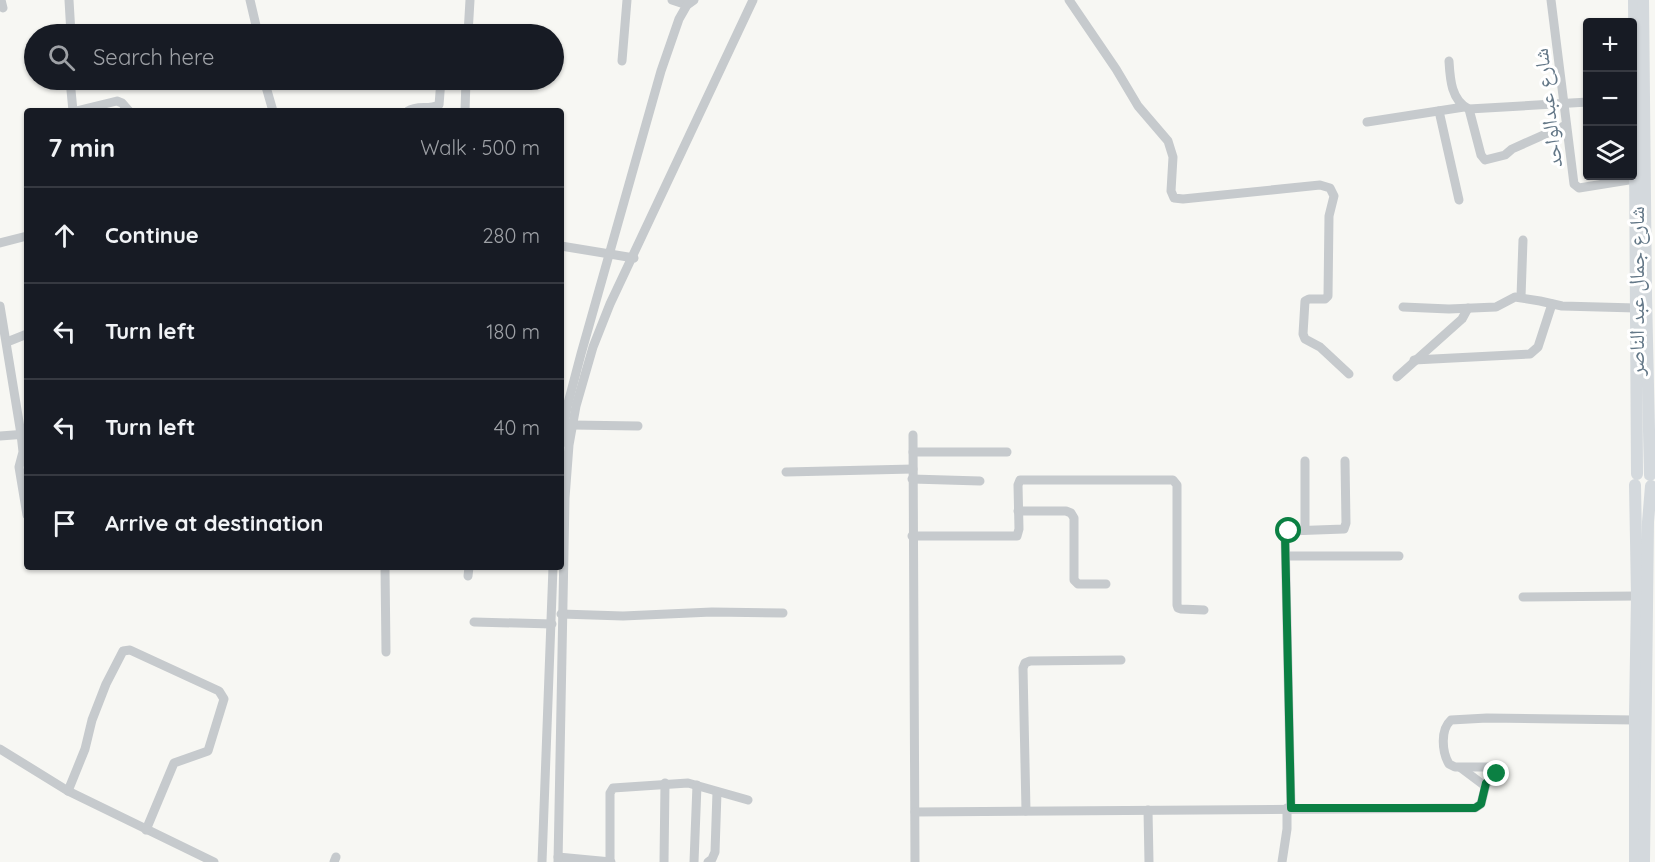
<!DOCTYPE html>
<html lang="en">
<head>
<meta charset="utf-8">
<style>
	:root { --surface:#171b24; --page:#242831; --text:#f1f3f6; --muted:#9ea1a6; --line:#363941 }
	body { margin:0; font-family:Quicksand,"Noto Naskh Arabic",sans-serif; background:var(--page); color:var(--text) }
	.controls { position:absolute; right:18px; top:18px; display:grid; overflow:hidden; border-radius:6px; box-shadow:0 2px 4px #0004 }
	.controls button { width:54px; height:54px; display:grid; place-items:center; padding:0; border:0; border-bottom:2px solid var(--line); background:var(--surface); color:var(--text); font:30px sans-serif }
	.stop { position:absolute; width:18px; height:18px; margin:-14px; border:4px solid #0b8043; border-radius:50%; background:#fff }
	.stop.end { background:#0b8043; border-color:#fff; box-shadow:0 2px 6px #0008 }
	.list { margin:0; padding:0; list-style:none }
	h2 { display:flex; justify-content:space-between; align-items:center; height:78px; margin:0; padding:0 24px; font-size:26px }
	h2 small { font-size:20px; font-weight:400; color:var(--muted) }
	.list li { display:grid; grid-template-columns:39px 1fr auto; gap:18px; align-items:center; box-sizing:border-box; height:96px; padding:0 24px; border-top:2px solid var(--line) }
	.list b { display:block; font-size:22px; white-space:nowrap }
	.list em { font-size:20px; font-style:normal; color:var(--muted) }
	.icon { flex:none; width:33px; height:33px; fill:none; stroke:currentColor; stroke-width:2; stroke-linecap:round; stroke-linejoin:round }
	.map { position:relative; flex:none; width:1655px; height:862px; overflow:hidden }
	.search { position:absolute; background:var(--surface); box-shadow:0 2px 4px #0004; left:24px; top:24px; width:540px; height:66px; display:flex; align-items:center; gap:15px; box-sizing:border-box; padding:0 21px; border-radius:33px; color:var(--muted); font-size:22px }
	.panel { position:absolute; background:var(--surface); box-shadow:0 2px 4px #0004; left:24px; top:108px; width:540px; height:462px; border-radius:6px }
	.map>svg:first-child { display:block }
</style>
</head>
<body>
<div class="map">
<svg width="1655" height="862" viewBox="0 0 1655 862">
	<rect width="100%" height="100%" fill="#f7f7f3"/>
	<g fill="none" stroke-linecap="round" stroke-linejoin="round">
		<g stroke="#c6cacd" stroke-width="9">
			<polyline points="1,0 3,8"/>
			<polyline points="69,0 71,34"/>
			<polyline points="250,0 258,34"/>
			<polyline points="672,0 687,5"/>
			<polyline points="1069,0 1116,69 1138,106 1168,141 1173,157 1171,191 1174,198 1183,199 1320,185 1330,188 1334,196 1329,216 1328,296 1325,299 1309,299 1305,301 1303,334 1305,339 1320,347 1349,374"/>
			<polyline points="1551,0 1574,184 1579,188 1635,179"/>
			<polyline points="468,34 470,0"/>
			<polyline points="622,61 627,0"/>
			<path d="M1449 61C1450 78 1451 101 1469 109L1588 102"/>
			<polyline points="70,80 73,111"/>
			<polyline points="264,80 273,111"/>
			<polyline points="1469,109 1481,155 1485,160 1505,155 1512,149 1566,125"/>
			<polyline points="76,111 117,101 122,103 129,111"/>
			<path d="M408 111C417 105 429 110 439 105L441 80"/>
			<polyline points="465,111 466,80"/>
			<polyline points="1439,111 1459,200"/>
			<polyline points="1367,122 1464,107"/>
			<polyline points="0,243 27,236"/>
			<polyline points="561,246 634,258"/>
			<polyline points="1521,297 1523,240"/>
			<polyline points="0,306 21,434 23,452 19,467 27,515"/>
			<polyline points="1403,307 1449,309 1496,307 1515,297 1540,301 1562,306 1636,308"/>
			<polyline points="7,342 27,334"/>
			<polyline points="1414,360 1530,354 1538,347 1552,304"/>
			<polyline points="1397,377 1462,319 1468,308"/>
			<polyline points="572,425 638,426"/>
			<polyline points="913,435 915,862"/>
			<polyline points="0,436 27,434"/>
			<polyline points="561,444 567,407 581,354 661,71 679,19 687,5 694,0"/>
			<polyline points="913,452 1007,452"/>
			<polyline points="1305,461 1305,530"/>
			<polyline points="786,472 913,469"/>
			<polyline points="912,479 980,481"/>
			<polyline points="1018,511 1066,511 1071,513 1074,518 1074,580 1078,584 1106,584"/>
			<polyline points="912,536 1017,536 1019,529 1018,485 1020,480 1173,480 1177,485 1177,605 1178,608 1181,609 1204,610"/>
			<polyline points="1286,556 1399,556"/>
			<polyline points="385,567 386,652"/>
			<polyline points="468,576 469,567"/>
			<polyline points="1523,597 1637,596"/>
			<polyline points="561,614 623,616 712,612 783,613"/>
			<polyline points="474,622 552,624"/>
			<polyline points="0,749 68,791 214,862"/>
			<polyline points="1461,768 1485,786"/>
			<polyline points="68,791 85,749 92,720 106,684 123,651 130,650 219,691 224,699 208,751 174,763 146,830"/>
			<polyline points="1291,808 1285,534 1289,531 1344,529 1346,523 1345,461"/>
			<polyline points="1148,810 1149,862"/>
			<polyline points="1026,811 1023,668 1025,663 1030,661 1121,660"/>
			<path d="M915 812 1475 808 1481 804 1486 784 1498 772 1493 767H1455L1449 764C1442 752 1440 730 1451 720L1487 718 1635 720"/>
			<polyline points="558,857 611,862"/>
			<polyline points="334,862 336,857"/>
			<polyline points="542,862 553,567"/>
			<polyline points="558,862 565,498 569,445 576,406 593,347 610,304 753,0"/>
			<polyline points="610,862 610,793 613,788 688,783 748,800"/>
			<polyline points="664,862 665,783"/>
			<polyline points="694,862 697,785"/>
			<polyline points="708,862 712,859 715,852 717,792"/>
			<polyline points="1282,862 1287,829 1287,808"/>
		</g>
		<g stroke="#d4d9dd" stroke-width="12">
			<polyline points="1634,0 1637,474"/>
			<polyline points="1643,0 1646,296 1650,475"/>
			<polyline points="1635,485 1637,596 1635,713 1635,862"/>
			<polyline points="1644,862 1648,522 1651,486"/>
		</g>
	</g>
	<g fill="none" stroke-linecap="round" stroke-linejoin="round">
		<polyline stroke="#0b8043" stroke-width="8" points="1289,531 1285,534 1291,808 1475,808 1481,804 1486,783 1497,774"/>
	</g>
	<g text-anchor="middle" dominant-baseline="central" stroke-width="6" stroke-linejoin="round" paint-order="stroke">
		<g font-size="21" fill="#637787" stroke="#fff">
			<text transform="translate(1547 108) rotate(-97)">شارع عبدالواحد</text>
			<text transform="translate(1636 291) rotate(-90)">شارع جمال عبد الناصر</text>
		</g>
	</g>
</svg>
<div class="controls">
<button>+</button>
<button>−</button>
<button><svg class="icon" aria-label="layers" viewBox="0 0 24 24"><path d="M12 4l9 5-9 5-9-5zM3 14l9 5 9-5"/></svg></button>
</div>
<div class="stop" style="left:1289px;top:531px"></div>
<div class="stop end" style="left:1497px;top:774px"></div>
<div class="search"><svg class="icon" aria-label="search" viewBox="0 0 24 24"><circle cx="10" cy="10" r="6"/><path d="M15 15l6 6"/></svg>Search here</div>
<section class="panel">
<h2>7 min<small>Walk · 500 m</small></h2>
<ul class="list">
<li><svg class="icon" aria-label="ahead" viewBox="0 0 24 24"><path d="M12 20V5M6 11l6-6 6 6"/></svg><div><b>Continue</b></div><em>280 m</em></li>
<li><svg class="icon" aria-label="left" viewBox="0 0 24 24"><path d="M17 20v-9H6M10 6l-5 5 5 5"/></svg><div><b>Turn left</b></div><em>180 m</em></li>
<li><svg class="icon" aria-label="left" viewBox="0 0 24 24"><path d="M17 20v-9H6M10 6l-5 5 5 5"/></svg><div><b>Turn left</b></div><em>40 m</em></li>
<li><svg class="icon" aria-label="arrive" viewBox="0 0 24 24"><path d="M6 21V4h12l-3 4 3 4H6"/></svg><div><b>Arrive at destination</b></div></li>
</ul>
</section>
</div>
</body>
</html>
